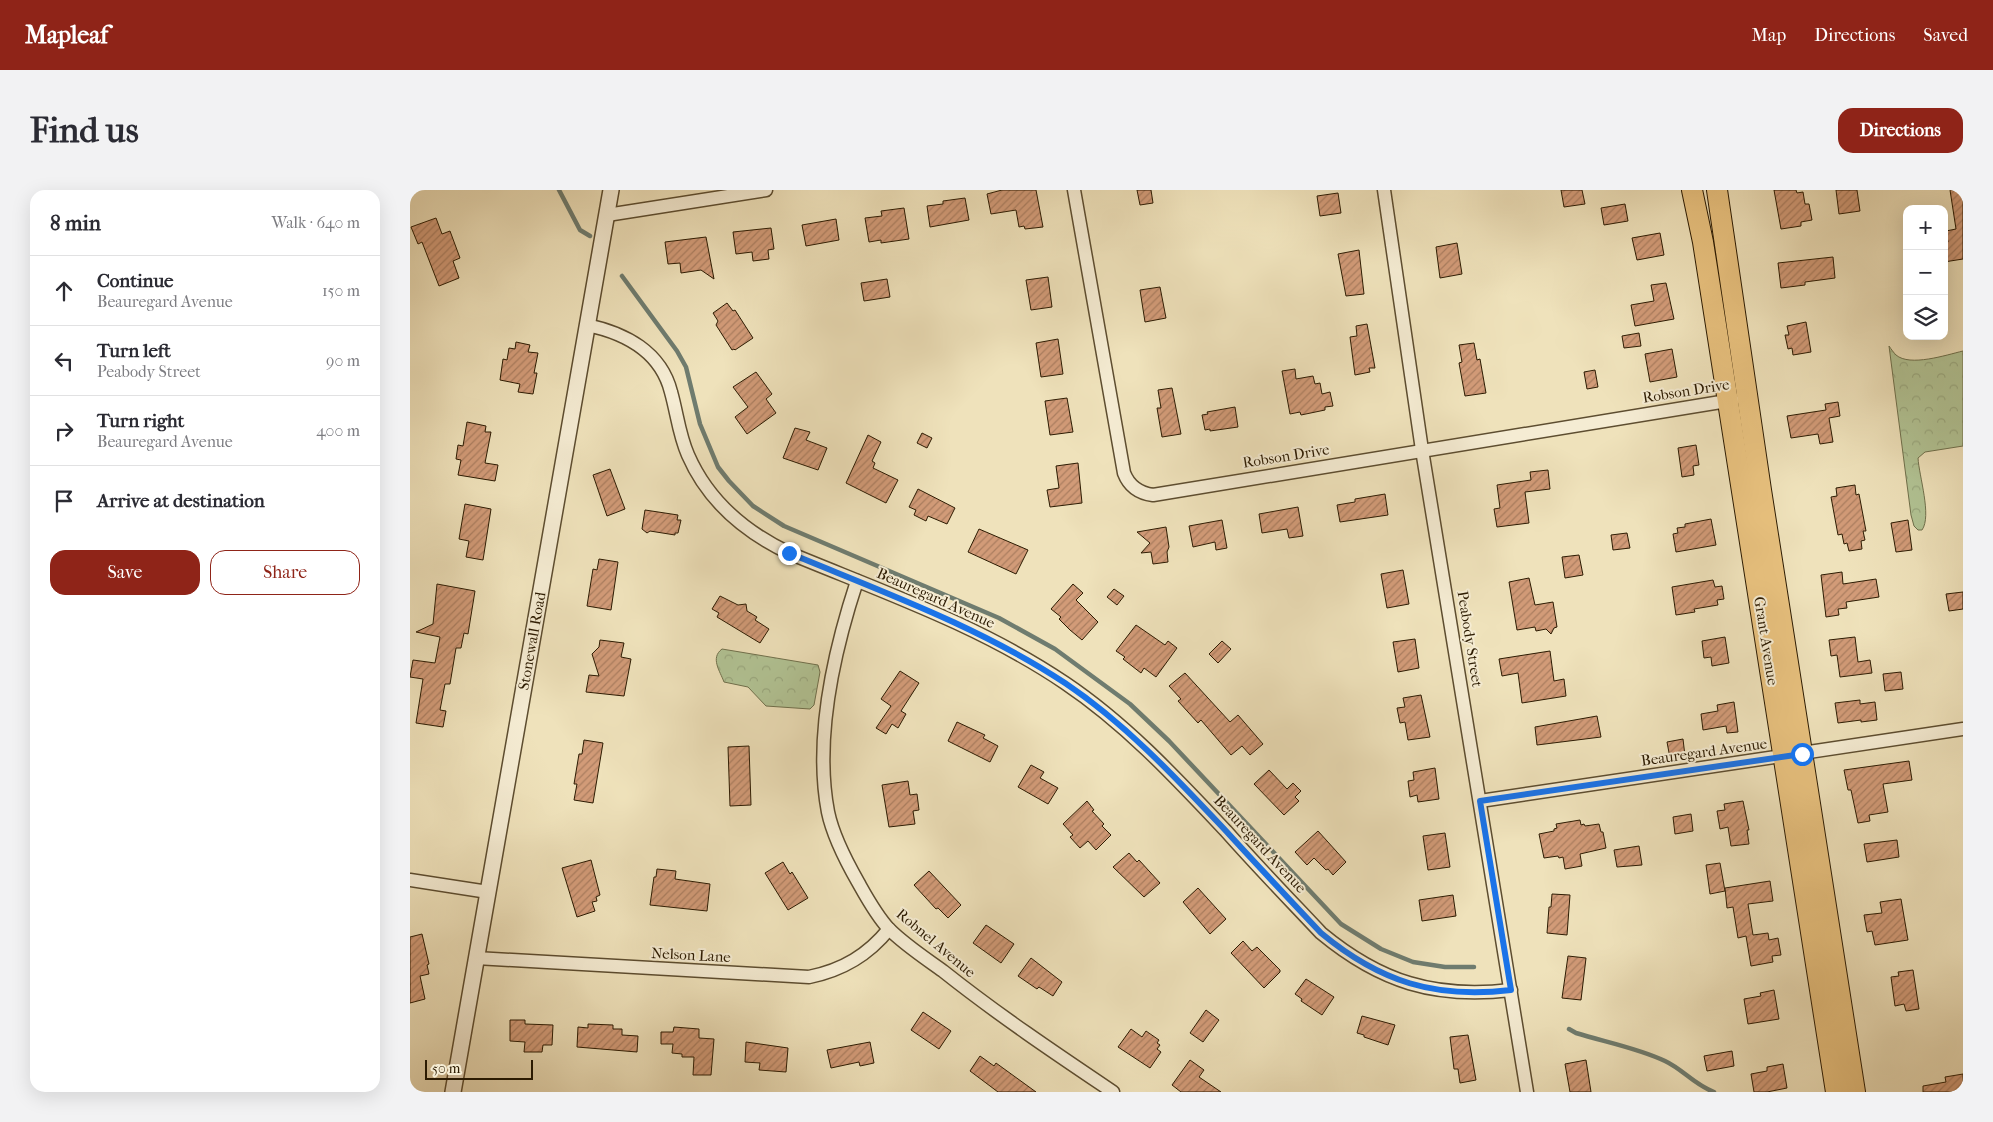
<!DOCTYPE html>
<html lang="en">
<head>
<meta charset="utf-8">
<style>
	:root { --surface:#fff; --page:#f2f2f3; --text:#2b2b33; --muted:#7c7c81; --line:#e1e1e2; --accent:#8f2418 }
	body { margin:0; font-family:"IM FELL French Canon",serif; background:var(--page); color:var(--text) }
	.controls { position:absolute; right:15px; top:15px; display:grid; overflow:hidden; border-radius:10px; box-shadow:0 5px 20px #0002 }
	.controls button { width:45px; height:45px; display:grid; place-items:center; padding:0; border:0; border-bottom:1px solid var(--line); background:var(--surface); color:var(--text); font:25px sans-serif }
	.scale { position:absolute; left:15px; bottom:12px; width:108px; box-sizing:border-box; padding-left:5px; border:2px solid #2c1b02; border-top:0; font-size:14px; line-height:18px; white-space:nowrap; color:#2c1b02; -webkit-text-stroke:4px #f5ecd3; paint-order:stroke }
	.stop { position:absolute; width:15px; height:15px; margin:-11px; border:4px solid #1a73e8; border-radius:50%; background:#fff }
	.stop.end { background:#1a73e8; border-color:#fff; box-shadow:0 1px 5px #0008 }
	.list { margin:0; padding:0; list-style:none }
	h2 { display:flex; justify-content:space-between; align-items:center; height:65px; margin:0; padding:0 20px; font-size:21px }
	h2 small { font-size:16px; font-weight:400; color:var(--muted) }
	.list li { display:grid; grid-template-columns:32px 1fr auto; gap:15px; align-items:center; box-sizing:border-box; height:70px; padding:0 20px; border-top:1px solid var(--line) }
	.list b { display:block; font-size:19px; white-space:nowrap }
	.list p { margin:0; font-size:16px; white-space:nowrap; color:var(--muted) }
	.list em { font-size:16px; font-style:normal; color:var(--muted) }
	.actions { display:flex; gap:10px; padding:15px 20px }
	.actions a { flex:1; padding:11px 0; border:1px solid var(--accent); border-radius:15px; text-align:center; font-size:18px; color:var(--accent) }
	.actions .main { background:var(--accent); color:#fff }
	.icon { flex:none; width:28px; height:28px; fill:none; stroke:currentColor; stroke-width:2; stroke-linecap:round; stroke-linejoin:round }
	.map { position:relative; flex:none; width:1553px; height:902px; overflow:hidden; border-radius:15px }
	header { display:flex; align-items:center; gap:30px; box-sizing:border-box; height:70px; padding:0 25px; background:var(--accent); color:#fff }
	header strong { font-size:24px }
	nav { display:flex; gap:28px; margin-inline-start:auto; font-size:18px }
	.intro { display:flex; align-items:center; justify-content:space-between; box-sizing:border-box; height:120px; padding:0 30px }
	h1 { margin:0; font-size:35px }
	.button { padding:12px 22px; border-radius:15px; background:var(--accent); color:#fff; font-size:18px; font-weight:700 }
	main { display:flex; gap:30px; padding:0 30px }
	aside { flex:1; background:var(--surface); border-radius:15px; box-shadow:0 5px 20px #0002 }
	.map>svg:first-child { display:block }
</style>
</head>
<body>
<header>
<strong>Mapleaf</strong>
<nav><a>Map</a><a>Directions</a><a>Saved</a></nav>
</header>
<div class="intro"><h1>Find us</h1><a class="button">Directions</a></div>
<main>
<aside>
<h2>8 min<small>Walk · 640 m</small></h2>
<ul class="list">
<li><svg class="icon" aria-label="ahead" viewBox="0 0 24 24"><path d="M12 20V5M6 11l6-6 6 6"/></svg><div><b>Continue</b><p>Beauregard Avenue</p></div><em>150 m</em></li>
<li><svg class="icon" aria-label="left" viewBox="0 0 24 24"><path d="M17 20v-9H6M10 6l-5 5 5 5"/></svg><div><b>Turn left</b><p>Peabody Street</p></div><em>90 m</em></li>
<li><svg class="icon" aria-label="right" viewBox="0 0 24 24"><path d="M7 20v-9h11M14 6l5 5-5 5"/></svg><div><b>Turn right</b><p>Beauregard Avenue</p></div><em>400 m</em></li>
<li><svg class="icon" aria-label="arrive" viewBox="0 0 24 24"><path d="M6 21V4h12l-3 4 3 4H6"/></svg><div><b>Arrive at destination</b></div></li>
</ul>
<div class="actions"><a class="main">Save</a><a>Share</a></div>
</aside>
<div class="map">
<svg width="1553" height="902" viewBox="0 0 1553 902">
	<defs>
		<pattern id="forest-crowns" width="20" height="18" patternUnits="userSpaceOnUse" patternTransform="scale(1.25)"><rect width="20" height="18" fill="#b2c495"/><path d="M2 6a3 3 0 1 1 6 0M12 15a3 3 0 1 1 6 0" fill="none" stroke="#99a87f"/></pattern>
		<pattern id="building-hatch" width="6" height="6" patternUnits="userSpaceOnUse" patternTransform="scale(1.25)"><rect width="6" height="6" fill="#d29b78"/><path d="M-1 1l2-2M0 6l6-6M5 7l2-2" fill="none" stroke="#ab7e60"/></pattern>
	</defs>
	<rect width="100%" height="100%" fill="#efe2bb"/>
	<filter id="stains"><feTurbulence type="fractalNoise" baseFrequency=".004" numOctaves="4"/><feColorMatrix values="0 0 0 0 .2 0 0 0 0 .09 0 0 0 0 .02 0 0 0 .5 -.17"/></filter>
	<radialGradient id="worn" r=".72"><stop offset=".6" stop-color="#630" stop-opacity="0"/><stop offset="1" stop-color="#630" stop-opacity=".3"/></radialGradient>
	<g fill="url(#forest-crowns)" stroke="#6f704c">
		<path d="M1479 156C1481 159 1484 163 1486 165 1500 177 1536 165 1553 161V256L1515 262 1508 268C1509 286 1522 326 1512 340H1508L1504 336 1501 325Z"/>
		<path d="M312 459 408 475 410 482 404 515 400 519 356 516 338 497 314 492C310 481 300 468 312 459Z"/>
	</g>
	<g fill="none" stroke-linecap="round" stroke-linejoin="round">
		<g stroke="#6f7c6f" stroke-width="4.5">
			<polyline points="149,0 170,40 180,46"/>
			<polyline points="212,86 267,161 276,177 290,234 308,277 319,291 343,316 374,336 589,428 645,459 720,514 759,551 931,734 971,759 1003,772 1035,777 1064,777"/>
			<path d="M1159 839 1166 843C1195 852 1228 858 1255 871 1274 880 1283 894 1304 902"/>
		</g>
	</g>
	<g fill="url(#building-hatch)" stroke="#2c1b02">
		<polygon points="592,0 626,0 633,37 615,39 614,36 609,37 606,20 581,24 577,4"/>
		<polygon points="727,0 741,0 743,13 730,15"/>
		<polygon points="1151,0 1172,0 1175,14 1154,17"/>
		<polygon points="1364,0 1386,0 1387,3 1393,2 1395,14 1399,14 1402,30 1391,32 1391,36 1371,39"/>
		<polygon points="1426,0 1447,0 1450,21 1429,24"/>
		<polygon points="1540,0 1553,0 1553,69 1534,72 1534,53 1538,52 1536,41 1546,39"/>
		<polygon points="928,3 931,23 910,26 907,6"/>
		<polygon points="555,8 559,30 520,37 517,16 533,14 533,11"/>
		<polygon points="1215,14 1218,31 1194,35 1191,18"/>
		<polygon points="494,18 499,49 471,53 471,50 459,52 455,28 472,26 471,21"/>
		<polygon points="26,28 32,44 40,41 50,68 43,71 49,88 29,96 12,52 8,54 1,37"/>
		<polygon points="426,29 429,50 396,56 392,35"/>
		<polygon points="361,38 364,59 358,60 359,69 343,71 342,62 326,64 323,42"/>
		<polygon points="1250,43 1254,65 1227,70 1222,48"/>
		<polygon points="296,47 304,89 291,80 271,83 270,73 258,74 255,52"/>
		<polygon points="1047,53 1052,84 1030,88 1026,57"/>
		<polygon points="949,60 954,104 936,106 928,64"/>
		<polygon points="1423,67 1425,88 1395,92 1395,95 1371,98 1368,73"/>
		<polygon points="638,87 642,117 621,120 616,90"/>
		<polygon points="477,89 480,107 454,111 451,93"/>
		<polygon points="1256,93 1264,129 1225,136 1221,115 1244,111 1241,95"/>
		<polygon points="750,97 756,128 735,132 730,100"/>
		<polygon points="317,113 323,121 325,120 343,148 325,160 324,159 322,160 306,135 308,131 303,123"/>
		<polygon points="1396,132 1401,162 1383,165 1382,158 1378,159 1375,145 1379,145 1377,136"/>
		<polygon points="957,134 965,178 959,178 960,182 945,185 940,147 947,146 946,136"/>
		<polygon points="1229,143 1231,156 1214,158 1212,146"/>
		<polygon points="648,149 653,184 631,187 626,153"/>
		<polygon points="106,152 120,155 118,162 128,163 124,183 127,183 123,204 108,202 110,194 90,190 93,169 97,170 99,158 105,159"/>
		<polygon points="1064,153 1067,170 1070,169 1076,203 1055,206 1049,173 1052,172 1049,155"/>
		<polygon points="1262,159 1267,187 1240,192 1235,164"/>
		<polygon points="885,179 886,189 903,186 905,194 910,193 912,204 920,202 923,216 915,217 915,220 891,225 890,222 880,224 872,181"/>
		<polygon points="1185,180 1188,197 1177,199 1174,182"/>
		<polygon points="346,182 362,204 356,209 366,223 337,244 325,227 338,217 323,197"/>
		<polygon points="762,198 771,244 752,247 747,218 751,218 748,200"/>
		<polygon points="657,208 663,242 640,245 635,211"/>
		<polygon points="1428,212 1430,226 1419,228 1423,252 1410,254 1408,244 1381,248 1377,226 1416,220 1415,214"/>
		<polygon points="825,217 828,237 800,241 800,239 795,240 792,225 798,224 797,222"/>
		<polygon points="57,232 76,236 75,242 81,242 75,273 88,275 85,291 48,285 51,270 46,269 48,255 53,256"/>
		<polygon points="385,238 400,242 396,250 417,258 408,280 373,268"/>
		<polygon points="512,243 522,248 517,258 507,253"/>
		<polygon points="458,245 471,252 462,271 465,273 463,278 488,290 476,313 436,293"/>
		<polygon points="1286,255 1289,275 1283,276 1284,285 1272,287 1268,258"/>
		<polygon points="668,273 672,313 640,317 637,300 649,298 646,276"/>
		<polygon points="200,279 215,319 197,326 183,285"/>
		<polygon points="1138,280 1140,299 1115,302 1119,333 1087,337 1084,319 1090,318 1087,295 1121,290 1120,282"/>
		<polygon points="1445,295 1446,305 1449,304 1456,341 1453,341 1455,350 1451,351 1452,359 1439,361 1437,353 1434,354 1432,344 1428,345 1421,307 1427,306 1426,298"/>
		<polygon points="508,299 545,318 537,334 518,326 516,331 504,325 506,320 499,317"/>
		<polygon points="975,304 978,325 930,332 927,315 945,312 945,309"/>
		<polygon points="55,314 81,319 73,370 56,367 59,351 49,349"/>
		<polygon points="888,317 893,346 879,348 877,339 852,343 849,324"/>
		<polygon points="235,320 268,325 267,330 271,330 268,343 265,343 265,345 240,341 237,343 232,339"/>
		<polygon points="1301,329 1306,355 1266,362 1263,344 1268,343 1267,338 1275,337 1275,334"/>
		<polygon points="812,330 817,358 806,360 805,352 783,357 779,336"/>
		<polygon points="1498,330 1502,360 1486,362 1481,333"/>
		<polygon points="756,337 759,357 757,362 758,372 743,374 741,362 731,363 740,353 727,342"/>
		<polygon points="569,339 618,360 606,384 558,362"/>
		<polygon points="1217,343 1220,358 1203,360 1201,345"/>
		<polygon points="1169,365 1173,385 1155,388 1152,367"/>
		<polygon points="189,369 208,372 201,420 177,416 183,379 187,380"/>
		<polygon points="993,380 999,414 977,418 971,384"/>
		<polygon points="1432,382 1433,394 1466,389 1469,407 1436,412 1437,418 1428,419 1429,425 1416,427 1411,385"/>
		<polygon points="1119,388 1125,415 1143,412 1147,437 1144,438 1141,444 1136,439 1126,441 1125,437 1107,440 1099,392"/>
		<polygon points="1303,390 1305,397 1312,396 1314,409 1307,410 1308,415 1284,419 1285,422 1266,425 1262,397"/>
		<polygon points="27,394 65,401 58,444 54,443 51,458 46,458 40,494 35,494 30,520 36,521 33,537 6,533 13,489 0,487 3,470 25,473 30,447 6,442 23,434"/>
		<polygon points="663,394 673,403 666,410 688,432 672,450 660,440 649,429 651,427 641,419"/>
		<polygon points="704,399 714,406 707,415 697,407"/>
		<polygon points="1553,402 1553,419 1539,421 1536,404"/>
		<polygon points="310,406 328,415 336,414 337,421 347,427 345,430 359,439 350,453 307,427 309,423 302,419"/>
		<polygon points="726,435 755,455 758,451 767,458 746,487 734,478 731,483 713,469 715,467 706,461"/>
		<polygon points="1315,447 1319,473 1302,476 1301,467 1294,468 1292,451"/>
		<polygon points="1445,447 1448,472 1460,470 1462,483 1430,487 1427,465 1421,466 1419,450"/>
		<polygon points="1005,449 1009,478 988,482 983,452"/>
		<polygon points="190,450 214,453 211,467 221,469 214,506 176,502 179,485 189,486 182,464 189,457"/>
		<polygon points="812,451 821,459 808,473 799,464"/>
		<polygon points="1140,461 1144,491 1154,489 1156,506 1112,513 1108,483 1092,486 1089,469"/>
		<polygon points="490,481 509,493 491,521 496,524 488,538 482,534 476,544 466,538 481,516 471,509"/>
		<polygon points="1491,482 1493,499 1475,501 1473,484"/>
		<polygon points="775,483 820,532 828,525 853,554 840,565 832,556 821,565 791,530 788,533 768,511 771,509 759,496"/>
		<polygon points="1011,505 1020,547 998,550 995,532 990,533 987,518 995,517 993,508"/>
		<polygon points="1450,510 1450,514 1465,512 1467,530 1451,532 1451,530 1428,533 1425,513"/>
		<polygon points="1324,512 1328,542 1317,543 1316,536 1293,540 1291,524 1308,521 1307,515"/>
		<polygon points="1187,526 1191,547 1127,555 1125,537"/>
		<polygon points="547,532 575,545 573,548 588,556 580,572 538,551"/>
		<polygon points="1273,549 1275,566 1260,568 1257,552"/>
		<polygon points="174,550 193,553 183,613 164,610 167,594 164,594 169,564 172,564"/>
		<polygon points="339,556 341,615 320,616 318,557"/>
		<polygon points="1499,571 1502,590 1473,594 1478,622 1459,625 1460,631 1448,633 1441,600 1438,600 1434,580"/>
		<polygon points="621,575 634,582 630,588 648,598 638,614 608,597"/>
		<polygon points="1025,578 1029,609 1008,612 1007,605 1000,607 998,591 1004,590 1003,582"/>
		<polygon points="859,580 877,599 883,593 891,601 885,607 889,611 874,625 844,594"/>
		<polygon points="498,591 500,605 507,604 509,620 503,621 505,634 479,637 472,595"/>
		<polygon points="677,611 684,620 682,621 694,634 692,636 701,645 686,660 678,651 670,658 660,647 663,645 653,634"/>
		<polygon points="1333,611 1339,640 1337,640 1339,654 1321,656 1318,637 1310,639 1307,621 1315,620 1314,614"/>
		<polygon points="1281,624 1283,641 1265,644 1263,627"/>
		<polygon points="1170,630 1171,635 1174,634 1175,636 1189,634 1191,642 1193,642 1196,658 1170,664 1172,676 1155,679 1153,667 1149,668 1148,666 1134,668 1129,644 1144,641 1144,639 1147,638 1146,634"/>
		<polygon points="908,641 936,672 923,685 918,679 916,680 904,668 897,675 885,662"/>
		<polygon points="1035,643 1040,677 1018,680 1013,646"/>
		<polygon points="1487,650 1489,667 1457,672 1454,654"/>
		<polygon points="1229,656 1232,675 1207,677 1204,660"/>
		<polygon points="719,663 727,672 729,670 750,693 734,707 703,677"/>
		<polygon points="181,670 190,705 186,707 187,711 182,712 185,721 167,727 152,678"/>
		<polygon points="373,672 380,684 382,682 398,708 378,720 355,683"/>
		<polygon points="1310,673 1315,701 1300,704 1296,675"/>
		<polygon points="247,679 266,681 265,689 300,694 297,721 240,715 244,687 246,687"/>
		<polygon points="519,681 551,715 538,728 528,718 526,719 504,695"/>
		<polygon points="1360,691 1363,711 1338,714 1343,745 1358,743 1359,750 1368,748 1371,765 1362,766 1363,772 1341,776 1336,746 1328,748 1323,717 1317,718 1315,698"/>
		<polygon points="788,698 816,729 800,744 773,712"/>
		<polygon points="1142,704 1160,705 1157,745 1137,743 1139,717 1141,717"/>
		<polygon points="1043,705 1046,726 1012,731 1009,710"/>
		<polygon points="1491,709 1498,750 1465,755 1462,741 1457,742 1454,725 1472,723 1470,712"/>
		<polygon points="576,735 604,754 591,773 563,753"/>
		<polygon points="12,744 19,774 17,775 19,784 10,786 15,809 0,813 0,747"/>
		<polygon points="833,751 842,761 847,757 870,780 870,782 854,798 821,763"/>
		<polygon points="1158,766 1176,768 1171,810 1152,808"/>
		<polygon points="621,768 652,792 643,806 629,797 627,799 608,786"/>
		<polygon points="1503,780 1509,819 1496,821 1494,814 1485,816 1481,787 1489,786 1488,782"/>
		<polygon points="896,789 924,807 912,825 891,811 892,809 885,804"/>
		<polygon points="1364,800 1369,829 1338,834 1334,809 1351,806 1350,803"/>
		<polygon points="796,820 809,830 793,852 780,843"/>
		<polygon points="513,822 541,841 529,859 501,840"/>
		<polygon points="952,826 985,835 978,855 954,847 954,845 947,843"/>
		<polygon points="100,830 115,830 115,834 143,835 142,855 133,855 132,862 114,862 115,852 100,851"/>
		<polygon points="178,834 203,835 203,839 212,839 212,845 228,846 227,862 167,857 168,837 178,838"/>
		<polygon points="264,837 289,839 289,848 304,849 301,885 283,885 284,867 272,867 272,864 262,863 263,854 251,854 251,842 263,842"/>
		<polygon points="721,839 732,847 736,841 749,850 747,853 750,855 747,859 751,862 740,878 708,857"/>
		<polygon points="1058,845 1066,890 1050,893 1048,879 1044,879 1040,847"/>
		<polygon points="336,852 378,858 376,882 349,880 350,873 335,872"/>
		<polygon points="460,852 464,873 450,876 449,872 421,878 417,860"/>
		<polygon points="1322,861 1324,876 1297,881 1294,866"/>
		<polygon points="570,866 584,876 586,873 626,902 588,902 560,881"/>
		<polygon points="780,870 794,880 789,887 811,902 771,902 762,895"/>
		<polygon points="1176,870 1181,902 1160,902 1155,874"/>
		<polygon points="1373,874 1377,898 1357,902 1344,902 1341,884 1357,881 1357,877"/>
		<polygon points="1553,884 1553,902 1513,902 1513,896 1536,892 1535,887"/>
	</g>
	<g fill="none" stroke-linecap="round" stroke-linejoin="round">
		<g stroke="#5d4d30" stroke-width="15">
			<g id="minor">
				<path d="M664 0 714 283C719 296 728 303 743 305L1323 210"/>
				<polyline points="974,0 1012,260 1117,902"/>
				<polyline points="197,25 356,0"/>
				<path d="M177 135C215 143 251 162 261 202 267 223 269 245 278 265 298 311 335 342 379 363 473 402 571 436 655 493 716 534 766 588 816 641 847 676 879 709 911 743 970 792 1025 809 1101 800"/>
				<path d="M447 391C424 461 404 549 418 622 423 646 436 671 448 692 457 708 466 725 479 739 495 755 515 768 533 781 587 824 645 863 703 902"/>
				<polyline points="1070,611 1553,539"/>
				<polyline points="0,690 78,702"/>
				<path d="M66 768 399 787C433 780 458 765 479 739"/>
			</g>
		</g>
		<g stroke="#5d4d30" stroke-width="18">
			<polyline id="tertiary" points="43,902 201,0"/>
		</g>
		<g stroke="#2c1b02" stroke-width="22">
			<g id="primary">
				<polyline points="1282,0 1293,52 1426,902"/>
				<polyline points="1307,0 1351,300 1445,902"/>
			</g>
		</g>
		<use href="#minor" stroke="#f5ecd3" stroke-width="12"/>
		<use href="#tertiary" stroke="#f5ecd3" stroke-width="15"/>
		<use href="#primary" stroke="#e8c17e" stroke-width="20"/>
	</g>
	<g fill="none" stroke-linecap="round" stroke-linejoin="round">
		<path stroke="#1a73e8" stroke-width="6" d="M379 363C473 402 570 437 655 493 716 534 766 588 816 641 847 675 879 709 911 743 970 792 1025 809 1101 800L1070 611 1392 564"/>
	</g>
	<g text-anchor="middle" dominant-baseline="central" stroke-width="4" stroke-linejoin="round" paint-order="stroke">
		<g font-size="15" fill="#2c1b02" stroke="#f5ecd3">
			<text transform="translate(1276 201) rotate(-9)">Robson Drive</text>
			<text transform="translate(876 266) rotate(-9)">Robson Drive</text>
			<text transform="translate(526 408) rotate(24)">Beauregard Avenue</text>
			<text transform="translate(1060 449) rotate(81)">Peabody Street</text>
			<text transform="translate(122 451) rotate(-80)">Stonewall Road</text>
			<text transform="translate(1356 451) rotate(81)">Grant Avenue</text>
			<text transform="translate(1294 562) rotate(-8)">Beauregard Avenue</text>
			<text transform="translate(850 654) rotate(47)">Beauregard Avenue</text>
			<text transform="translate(526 753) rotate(40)">Robnel Avenue</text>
			<text transform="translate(281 765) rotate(3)">Nelson Lane</text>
		</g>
	</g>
	<rect width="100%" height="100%" filter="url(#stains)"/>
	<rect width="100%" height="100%" fill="url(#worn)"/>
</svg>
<div class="controls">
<button>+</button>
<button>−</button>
<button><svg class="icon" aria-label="layers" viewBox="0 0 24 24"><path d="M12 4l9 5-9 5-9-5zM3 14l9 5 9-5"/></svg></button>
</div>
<div class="scale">50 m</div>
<div class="stop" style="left:1392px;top:564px"></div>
<div class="stop end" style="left:379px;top:363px"></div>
</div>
</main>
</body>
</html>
